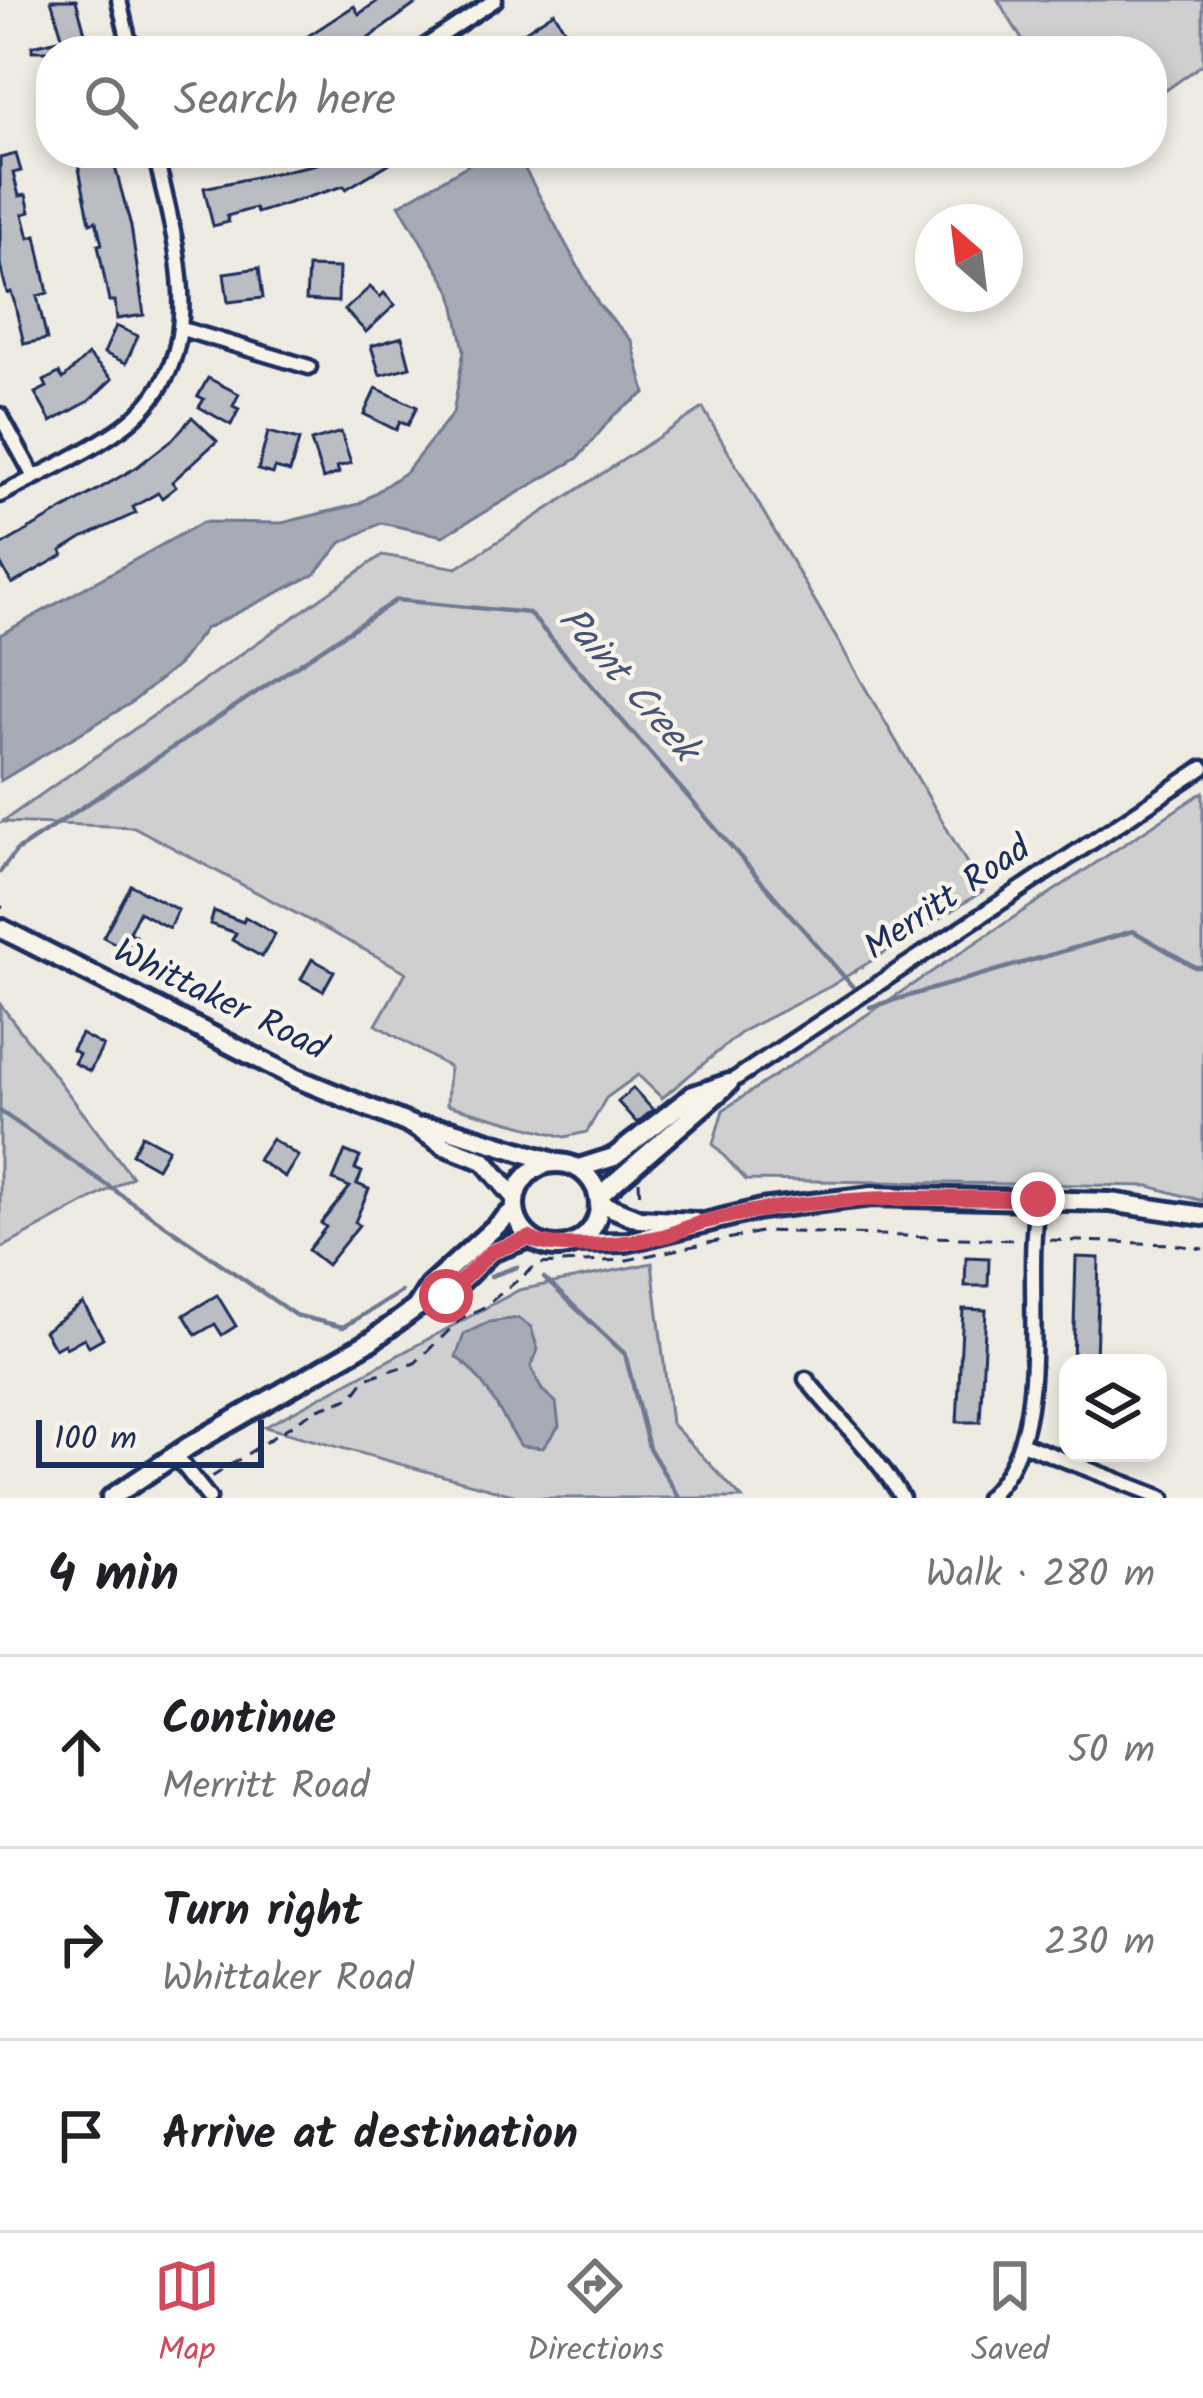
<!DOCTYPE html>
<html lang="en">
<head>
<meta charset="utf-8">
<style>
	:root { --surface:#fff; --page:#f6f6f6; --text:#202124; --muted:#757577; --line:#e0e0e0; --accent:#d1495b }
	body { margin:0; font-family:Kalam,sans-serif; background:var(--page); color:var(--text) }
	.controls { position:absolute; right:36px; bottom:36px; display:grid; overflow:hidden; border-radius:24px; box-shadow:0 6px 18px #0003 }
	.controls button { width:108px; height:108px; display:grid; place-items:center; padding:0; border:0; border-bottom:3px solid var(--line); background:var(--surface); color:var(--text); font:60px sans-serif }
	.compass { position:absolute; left:915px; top:204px; width:108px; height:108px; border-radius:50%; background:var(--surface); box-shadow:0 6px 18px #0003; rotate:332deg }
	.scale { position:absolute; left:36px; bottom:30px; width:228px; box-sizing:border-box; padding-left:12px; border:6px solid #1b2f5e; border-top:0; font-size:33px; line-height:42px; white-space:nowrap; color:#1b2f5e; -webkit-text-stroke:9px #f7f3e8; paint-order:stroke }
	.stop { position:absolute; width:36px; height:36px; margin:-27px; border:9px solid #d1495b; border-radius:50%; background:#fff }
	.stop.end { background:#d1495b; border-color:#fff; box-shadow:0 3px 12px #0008 }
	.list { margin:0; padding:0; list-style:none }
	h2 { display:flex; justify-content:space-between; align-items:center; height:156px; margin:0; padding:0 48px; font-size:51px }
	h2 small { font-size:39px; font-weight:400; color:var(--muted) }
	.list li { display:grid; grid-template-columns:78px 1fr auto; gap:36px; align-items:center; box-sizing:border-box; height:192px; padding:0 48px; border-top:3px solid var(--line) }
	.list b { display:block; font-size:45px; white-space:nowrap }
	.list p { margin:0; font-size:39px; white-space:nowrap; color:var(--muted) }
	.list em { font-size:39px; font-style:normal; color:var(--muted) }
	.icon { flex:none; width:66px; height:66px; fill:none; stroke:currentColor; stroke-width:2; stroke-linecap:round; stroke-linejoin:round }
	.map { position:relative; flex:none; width:1203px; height:1498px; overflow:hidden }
	.search { position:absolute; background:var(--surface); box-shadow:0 6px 18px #0003; left:36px; right:36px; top:36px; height:132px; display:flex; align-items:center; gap:30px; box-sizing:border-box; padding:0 42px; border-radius:48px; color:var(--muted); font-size:45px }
	.sheet { height:732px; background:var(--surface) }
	nav { display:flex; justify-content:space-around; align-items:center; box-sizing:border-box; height:168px; border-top:3px solid var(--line); background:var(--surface); font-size:33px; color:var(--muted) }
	nav a { display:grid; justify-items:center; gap:6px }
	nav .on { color:var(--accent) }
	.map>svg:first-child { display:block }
</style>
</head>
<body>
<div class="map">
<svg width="1203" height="1498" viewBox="0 0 1203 1498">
	<rect width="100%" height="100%" fill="#eeebe2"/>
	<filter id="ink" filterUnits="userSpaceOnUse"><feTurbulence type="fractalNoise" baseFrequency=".00833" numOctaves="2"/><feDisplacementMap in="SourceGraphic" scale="24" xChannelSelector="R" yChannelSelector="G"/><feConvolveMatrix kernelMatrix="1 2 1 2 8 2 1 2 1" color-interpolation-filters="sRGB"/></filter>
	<g filter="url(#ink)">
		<g fill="#cfcfcf" stroke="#757f96" stroke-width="3">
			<polygon points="998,0 1203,0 1203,64 1152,100 1152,51 1029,51"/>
			<polygon points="703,408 983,891 831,986 743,1031 662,1098 638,1075 606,1098 587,1132 565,1137 447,1105 449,1067 376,1025 406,972 134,827 2,822 382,555 457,568"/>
			<polygon points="1203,792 1203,1201 1149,1186 746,1180 713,1144 723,1110"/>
			<polygon points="0,1004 132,1177 0,1249"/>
			<polygon points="652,1263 671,1423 742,1498 524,1498 265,1427 519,1290"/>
		</g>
		<g fill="#a6abb5" stroke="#6e7992" stroke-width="3">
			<polygon points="489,153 516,153 599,305 632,341 645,393 614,415 578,458 443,536 381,523 341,543 315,574 205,629 178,665 131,703 0,781 0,635 203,522 282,523 359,504 407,471 453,413 464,350 452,293 399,205"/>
			<path d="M518 1318 531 1327 538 1350 531 1367 542 1390 556 1402 559 1426 543 1448 521 1446C499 1414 488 1380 456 1357L464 1334 489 1322Z"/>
		</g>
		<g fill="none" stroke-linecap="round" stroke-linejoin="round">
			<g stroke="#6e7992" stroke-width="4.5">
				<polyline points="0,872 16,851 396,600 529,613 852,986"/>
				<polyline points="870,1007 1133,931 1195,967 1203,967"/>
				<polyline points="0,1111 295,1315 343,1327 401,1292"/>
				<polyline points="491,1276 517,1267"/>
				<polyline points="544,1278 625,1354 649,1448 679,1498"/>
			</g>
		</g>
		<g fill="#babdc2" stroke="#1b2f5e" stroke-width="3">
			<polygon points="51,0 76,0 90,51 32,51 32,46 63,39"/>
			<polygon points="379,0 421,0 351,51 285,51 354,6 359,14"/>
			<polygon points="554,12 572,42 556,51 495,51"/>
			<polygon points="339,153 407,153 346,189 344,186 257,213 255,208 227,216 229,222 213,226 204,188 317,164"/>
			<polygon points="16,154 21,171 13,173 19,196 26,195 30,212 23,214 29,238 36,236 48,293 37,296 47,339 24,344 14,301 11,292 7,293 0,264 0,158"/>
			<polygon points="112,156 131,226 144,315 117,319 115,301 109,301 98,245 102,244 96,221 90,223 78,164"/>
			<polygon points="308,267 339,268 338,302 306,300"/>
			<polygon points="259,268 263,298 228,302 224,273"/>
			<polygon points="370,287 380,297 384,293 395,305 366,332 345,310"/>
			<polygon points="116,326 138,336 126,363 104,353"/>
			<polygon points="402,337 410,367 380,375 371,346"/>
			<polygon points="88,355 112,379 89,401 51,422 35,393 47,387 44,381 59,373 63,379"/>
			<polygon points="208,378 239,394 233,406 239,409 231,425 199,407 204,399 198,396"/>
			<polygon points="376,388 417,407 408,425 400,422 396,430 364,414"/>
			<polygon points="192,417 217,441 172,482 176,487 162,498 158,493 133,507 136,513 82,538 61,551 63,555 12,584 0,563 0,546 137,467 173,439"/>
			<polygon points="268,432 299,440 290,472 275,468 273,474 258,470"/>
			<polygon points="341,432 351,463 337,467 339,473 323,479 311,441"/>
			<polygon points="131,885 178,910 169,928 139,912 129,932 137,937 129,951 103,937"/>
			<polygon points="214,911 243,922 245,917 275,934 262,957 232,940 236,933 210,924"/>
			<polygon points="312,959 334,971 323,991 301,979"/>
			<polygon points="81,1034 103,1046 90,1071 74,1063 79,1054 72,1050"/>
			<polygon points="633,1088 653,1110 637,1123 618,1102"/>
			<polygon points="142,1135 168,1149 157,1168 132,1154"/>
			<polygon points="272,1139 298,1156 285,1177 258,1160"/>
			<polygon points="345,1151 360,1157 355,1169 362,1172 357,1184 369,1189 355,1222 359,1225 327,1265 308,1250 326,1227 321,1223 350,1187 333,1180"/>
			<polygon points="966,1257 989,1258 988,1286 965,1286"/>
			<polygon points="1076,1257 1099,1258 1096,1363 1073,1363"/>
			<polygon points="217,1295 236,1326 222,1335 215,1324 196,1335 184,1315"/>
			<polygon points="83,1303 103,1338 89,1346 84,1338 66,1348 64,1344 55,1349 44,1331"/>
			<polygon points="963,1309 986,1310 980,1422 957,1422"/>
		</g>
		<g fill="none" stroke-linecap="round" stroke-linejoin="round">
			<g stroke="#1b2f5e" stroke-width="21">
				<g id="street">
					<polyline points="119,0 131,51"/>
					<polyline points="418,51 495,0"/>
					<polyline points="182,329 309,367"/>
					<polyline points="0,415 34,477"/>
					<path d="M0 495C38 475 79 457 114 433 217 366 177 250 155 153"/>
					<polyline points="729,1083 1203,768"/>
					<path d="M806 1379C838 1420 876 1453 902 1498"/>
					<polyline points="1021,1443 1163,1498"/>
					<polyline points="175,1455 209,1498"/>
					<path d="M987 1498C1059 1431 1021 1289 1038 1199"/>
				</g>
			</g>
			<g stroke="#1b2f5e" stroke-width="26">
				<g id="secondary">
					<polyline points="0,928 296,1078 414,1126 445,1146 484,1161 515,1198"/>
					<polyline points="423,1127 450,1130 554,1162"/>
					<circle cx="557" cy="1205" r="42"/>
					<polyline points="579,1168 614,1157 693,1095 729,1083"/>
					<polyline points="599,1196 725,1087"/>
					<polyline points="600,1203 639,1219 695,1222"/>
					<polyline points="576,1243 627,1242 761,1209 872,1196 1110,1202 1203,1216"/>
					<polyline points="417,1306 429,1287 515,1209"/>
					<polyline points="111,1498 189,1446 372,1340 417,1307 446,1296 491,1252 529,1238"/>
				</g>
			</g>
			<g stroke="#1b2f5e" stroke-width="3" stroke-dasharray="12 9" stroke-linecap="butt">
				<polyline points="0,906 3,908"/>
				<polyline points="639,1181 640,1201"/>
				<polyline points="1050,1240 1171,1244 1203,1249"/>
				<polyline points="212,1477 315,1410 352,1397 366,1378 415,1363 462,1318 484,1307 538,1264 627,1260 765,1231 1017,1240"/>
			</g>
			<use href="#street" stroke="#f7f3e8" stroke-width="12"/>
			<use href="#secondary" stroke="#f7f3e8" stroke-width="16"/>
		</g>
	</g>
	<g fill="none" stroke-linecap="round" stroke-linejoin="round" filter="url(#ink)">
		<path stroke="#d1495b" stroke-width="15" d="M446 1296 491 1252 529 1238C553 1253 634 1243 664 1236 679 1232 693 1224 708 1221 817 1194 926 1197 1038 1199"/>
	</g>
	<g text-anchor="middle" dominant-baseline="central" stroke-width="9" stroke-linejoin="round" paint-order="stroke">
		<g font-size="36" fill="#1b2f5e" stroke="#f7f3e8">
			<text transform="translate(948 899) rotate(-34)">Merritt Road</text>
			<text transform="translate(220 1001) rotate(26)">Whittaker Road</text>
		</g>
		<g font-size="39" font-style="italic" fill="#455478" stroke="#f7f3e8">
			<text transform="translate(627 685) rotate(49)">Paint Creek</text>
		</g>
	</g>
</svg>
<div class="controls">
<button><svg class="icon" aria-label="layers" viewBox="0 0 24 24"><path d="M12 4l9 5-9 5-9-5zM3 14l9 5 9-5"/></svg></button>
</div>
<svg class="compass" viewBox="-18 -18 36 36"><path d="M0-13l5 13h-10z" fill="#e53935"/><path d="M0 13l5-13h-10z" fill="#757577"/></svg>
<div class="scale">100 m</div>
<div class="stop" style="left:446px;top:1296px"></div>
<div class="stop end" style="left:1038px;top:1199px"></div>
<div class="search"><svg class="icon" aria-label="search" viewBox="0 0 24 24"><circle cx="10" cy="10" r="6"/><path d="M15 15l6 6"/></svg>Search here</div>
</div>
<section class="sheet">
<h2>4 min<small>Walk · 280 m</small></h2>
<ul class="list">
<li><svg class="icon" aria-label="ahead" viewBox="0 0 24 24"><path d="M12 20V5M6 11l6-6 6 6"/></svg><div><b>Continue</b><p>Merritt Road</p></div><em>50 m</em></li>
<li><svg class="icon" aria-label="right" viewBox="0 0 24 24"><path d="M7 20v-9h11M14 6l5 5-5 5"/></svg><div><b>Turn right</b><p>Whittaker Road</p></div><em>230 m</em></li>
<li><svg class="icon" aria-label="arrive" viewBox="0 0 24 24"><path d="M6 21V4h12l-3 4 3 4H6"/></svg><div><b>Arrive at destination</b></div></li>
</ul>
</section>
<nav>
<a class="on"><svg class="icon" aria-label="map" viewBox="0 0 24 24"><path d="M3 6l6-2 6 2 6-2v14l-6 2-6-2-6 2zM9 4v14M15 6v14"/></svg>Map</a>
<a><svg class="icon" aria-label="directions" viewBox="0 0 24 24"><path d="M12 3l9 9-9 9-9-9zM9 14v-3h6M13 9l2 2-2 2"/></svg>Directions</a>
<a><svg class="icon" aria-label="saved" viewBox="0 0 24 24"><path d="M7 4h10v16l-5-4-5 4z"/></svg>Saved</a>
</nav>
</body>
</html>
